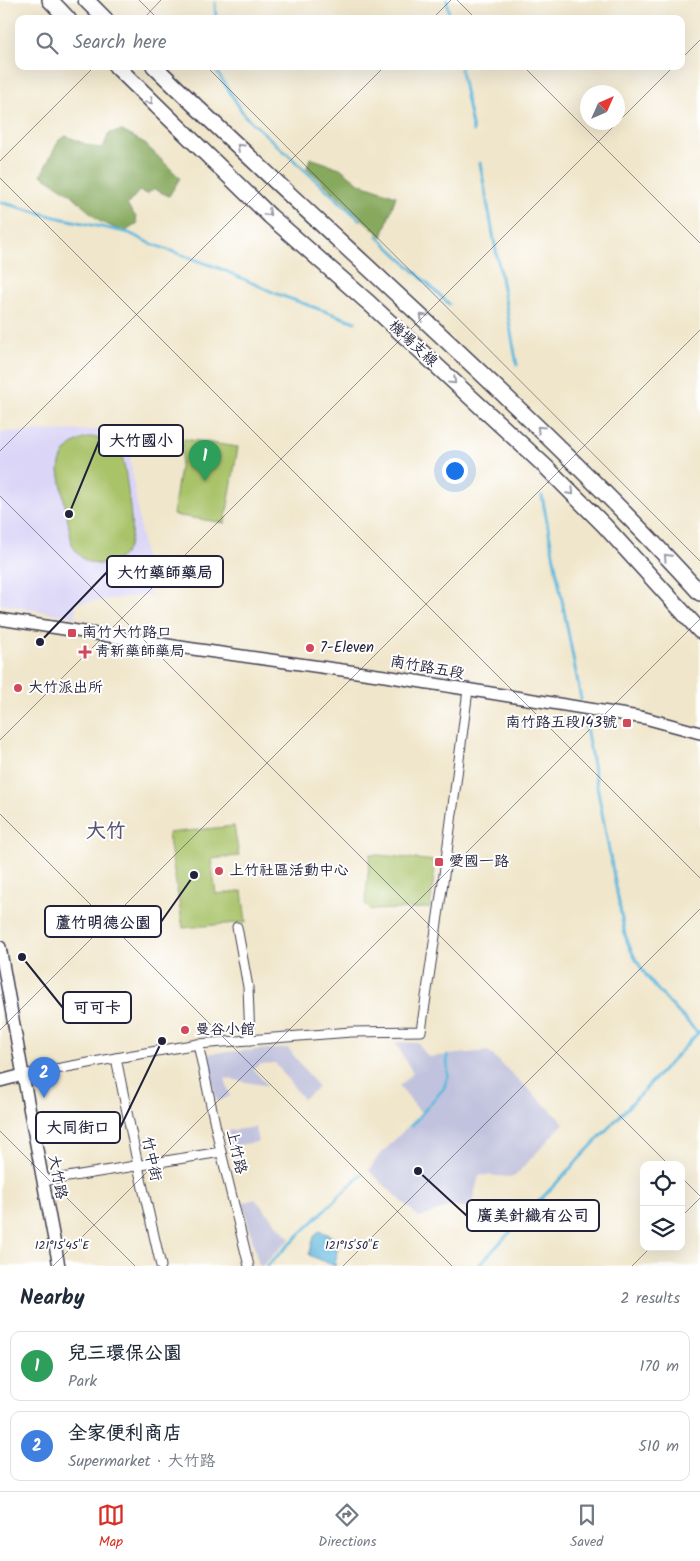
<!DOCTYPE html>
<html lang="en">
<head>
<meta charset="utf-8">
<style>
	:root { --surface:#fff; --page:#f2f2f3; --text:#1f2937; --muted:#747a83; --line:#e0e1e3; --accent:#d93025 }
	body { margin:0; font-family:Kalam,"LXGW WenKai TC",sans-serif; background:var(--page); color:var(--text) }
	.controls { position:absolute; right:15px; bottom:15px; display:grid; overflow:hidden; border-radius:10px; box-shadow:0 5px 20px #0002 }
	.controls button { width:45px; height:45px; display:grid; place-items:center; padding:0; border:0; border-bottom:1px solid var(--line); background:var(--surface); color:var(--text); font:25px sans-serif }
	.compass { position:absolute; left:580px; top:85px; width:45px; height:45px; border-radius:50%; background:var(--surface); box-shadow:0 5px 20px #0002; rotate:45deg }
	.you { position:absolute; left:454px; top:470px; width:18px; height:18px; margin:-12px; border:4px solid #fff; border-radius:50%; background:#1a73e8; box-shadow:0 0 0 8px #1a73e833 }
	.badge { display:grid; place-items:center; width:32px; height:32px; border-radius:50%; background:var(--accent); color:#fff; font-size:16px; font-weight:700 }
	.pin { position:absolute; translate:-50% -41px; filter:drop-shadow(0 1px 2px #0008) }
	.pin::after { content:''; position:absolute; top:26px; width:18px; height:15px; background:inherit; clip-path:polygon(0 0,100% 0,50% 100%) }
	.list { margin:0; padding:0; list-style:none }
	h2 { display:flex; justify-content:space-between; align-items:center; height:65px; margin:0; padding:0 20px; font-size:21px }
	h2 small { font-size:16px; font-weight:400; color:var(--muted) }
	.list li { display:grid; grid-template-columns:32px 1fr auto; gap:15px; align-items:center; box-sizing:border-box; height:70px; margin:0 10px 10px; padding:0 10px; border:1px solid var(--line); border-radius:10px }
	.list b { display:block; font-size:19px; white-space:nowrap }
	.list p { margin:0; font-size:16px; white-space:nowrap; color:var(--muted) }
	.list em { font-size:16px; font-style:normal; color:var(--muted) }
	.icon { flex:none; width:28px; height:28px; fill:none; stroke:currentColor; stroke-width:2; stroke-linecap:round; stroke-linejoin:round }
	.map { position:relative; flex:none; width:700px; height:1266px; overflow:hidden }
	.search { position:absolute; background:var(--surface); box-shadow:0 5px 20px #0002; left:15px; right:15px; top:15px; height:55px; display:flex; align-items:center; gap:12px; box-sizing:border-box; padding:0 18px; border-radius:10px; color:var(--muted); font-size:19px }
	.sheet { height:225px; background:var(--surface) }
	nav { display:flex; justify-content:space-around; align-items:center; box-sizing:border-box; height:70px; border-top:1px solid var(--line); background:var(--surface); font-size:14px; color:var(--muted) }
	nav a { display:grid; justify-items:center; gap:2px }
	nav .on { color:var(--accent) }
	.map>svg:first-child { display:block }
</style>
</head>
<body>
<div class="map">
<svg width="700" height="1266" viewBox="0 0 700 1266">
	<rect width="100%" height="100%" fill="#fff"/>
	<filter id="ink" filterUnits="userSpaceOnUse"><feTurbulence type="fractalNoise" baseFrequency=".02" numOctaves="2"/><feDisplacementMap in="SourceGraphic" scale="10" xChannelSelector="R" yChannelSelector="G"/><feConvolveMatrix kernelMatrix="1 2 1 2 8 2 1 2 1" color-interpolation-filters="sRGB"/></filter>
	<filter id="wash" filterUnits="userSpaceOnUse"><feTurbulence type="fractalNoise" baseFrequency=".0096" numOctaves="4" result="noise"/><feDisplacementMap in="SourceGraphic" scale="20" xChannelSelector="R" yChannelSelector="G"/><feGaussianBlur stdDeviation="1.12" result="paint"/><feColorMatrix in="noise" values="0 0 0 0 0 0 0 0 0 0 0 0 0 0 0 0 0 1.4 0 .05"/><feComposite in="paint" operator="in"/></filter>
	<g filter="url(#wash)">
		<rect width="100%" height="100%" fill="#f0e6cb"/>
		<polygon fill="#dbd6f7" points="126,429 150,595 76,603 76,617 0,604 0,432"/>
		<g fill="#c1c2dd">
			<polygon points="395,1042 418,1043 428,1057 488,1051 564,1123 514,1177 479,1175 471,1208 450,1206 420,1218 369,1171 377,1158 421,1113 399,1086 413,1073"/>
			<polygon points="288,1048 318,1087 316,1089 303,1099 275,1063 261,1064 253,1069 268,1086 225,1078 230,1096 217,1102 207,1059 211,1053"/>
			<polygon points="255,1127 258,1142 231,1146 228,1131"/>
			<polygon points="255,1199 290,1239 262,1266 259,1266 243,1203"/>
		</g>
		<g fill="#a9c369" stroke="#667252">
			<path d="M91 437C105 438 116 444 122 456 126 470 127 485 129 499 132 525 139 564 98 564 85 563 78 556 72 544L59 471C60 451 73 441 91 437Z"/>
			<polygon points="184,439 238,447 225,523 173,515"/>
			<polygon points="234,826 239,856 211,859 216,894 242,891 246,922 183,928 168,833"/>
			<polygon points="370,854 436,861 430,908 371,910 365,904"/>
		</g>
		<g fill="#86a95d" stroke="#54664c">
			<path d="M122 131 143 142 180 178 169 196 154 189 147 194 139 191 127 205 136 217 137 224 124 232 99 221 71 194 41 175 59 140 66 136C78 140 91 148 103 148L109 133Z"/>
			<polygon points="310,158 340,168 359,183 396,196 382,237 307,168"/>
		</g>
		<polygon fill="#61b9de" stroke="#426e8c" points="319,1231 330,1235 338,1244 335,1266 309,1255 314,1237"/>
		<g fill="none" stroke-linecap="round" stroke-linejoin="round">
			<g stroke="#61b9de" stroke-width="3">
				<polyline points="447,0 449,13"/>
				<polyline points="215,3 216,19"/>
				<polyline points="217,66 217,72 245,116 360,220"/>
				<polyline points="460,66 473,131"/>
				<polyline points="480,163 517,365"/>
				<polyline points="0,202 55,217 129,233 149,243 221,269 277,294 355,322"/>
				<polyline points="377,236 449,304"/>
				<polyline points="542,496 581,699"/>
				<path d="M584 717 625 935C638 975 670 1003 698 1033L700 1031"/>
				<polyline points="411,1126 444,1088 448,1076 447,1056"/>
				<polyline points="267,1266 362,1174"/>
				<polyline points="478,1266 698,1033"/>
			</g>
		</g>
	</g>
	<g filter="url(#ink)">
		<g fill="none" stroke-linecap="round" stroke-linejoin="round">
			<g stroke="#413f51" stroke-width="11">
				<g id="street">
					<polyline points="237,927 248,987 250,1040"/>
					<polyline points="198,1044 221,1152 249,1266"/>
					<polyline points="116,1058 138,1166 161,1266"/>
					<polyline points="23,1075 116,1058 198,1044 351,1032 421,1031 444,875 468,690"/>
					<polyline points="43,1181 221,1152"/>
				</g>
			</g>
			<g stroke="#413f51" stroke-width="14">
				<g id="secondary">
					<polyline points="0,619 193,649 385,676 645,718 700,733"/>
					<polyline points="0,947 23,1075 59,1266"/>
					<polyline points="0,1081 23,1075"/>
				</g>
			</g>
			<g stroke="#413f51" stroke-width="18">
				<g id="highway">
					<polyline points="50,0 68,19"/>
					<polyline points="86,0 105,19"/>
					<polyline points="116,66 270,216 370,304 547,468 604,525 700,631"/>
					<path d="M154 66C268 177 387 283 502 393 570 458 637 523 700 593"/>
				</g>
			</g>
			<use href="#street" stroke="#fff" stroke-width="9"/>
			<use href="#secondary" stroke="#fff" stroke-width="11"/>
			<use href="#highway" stroke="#fff" stroke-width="15"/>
		</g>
		<defs><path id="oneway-chevron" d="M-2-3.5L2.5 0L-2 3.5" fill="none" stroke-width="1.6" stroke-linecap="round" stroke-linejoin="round" transform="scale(1.25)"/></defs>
		<g stroke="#9c9ca7">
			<use href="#oneway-chevron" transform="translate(150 101) rotate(45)"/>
			<use href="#oneway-chevron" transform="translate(240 147) rotate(-137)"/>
			<use href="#oneway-chevron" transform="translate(268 213) rotate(43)"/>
			<use href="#oneway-chevron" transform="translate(423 317) rotate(-136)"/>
			<use href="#oneway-chevron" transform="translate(453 381) rotate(43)"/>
			<use href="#oneway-chevron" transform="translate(540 429) rotate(-136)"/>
			<use href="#oneway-chevron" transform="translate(571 492) rotate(45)"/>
			<use href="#oneway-chevron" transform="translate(667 557) rotate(-133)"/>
		</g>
	</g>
	<path fill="none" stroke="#22223b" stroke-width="1" stroke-opacity="0.45" d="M139 0 158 19M457 0 476 19M143 19 161 0M432 19 451 0M681 59 700 40M206 66 700 561M523 66 700 243M0 161 95 66M0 178 700 878M0 451 385 66M0 496 669 1165M0 740 674 66M0 814 452 1266M0 1030 700 330M0 1131 135 1266M681 1177 700 1196M681 1217 700 1198M53 1266 700 619M343 1266 700 909M632 1266 651 1247"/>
	<g fill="#d1495b" stroke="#fff" stroke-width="2">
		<rect x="67" y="628" width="10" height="10" rx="2.5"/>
		<circle cx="310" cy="648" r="5"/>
		<path d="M82.5 644.5h5v5h5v5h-5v5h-5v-5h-5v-5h5z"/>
		<circle cx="18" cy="688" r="5"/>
		<rect x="622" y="718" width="10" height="10" rx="2.5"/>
		<rect x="434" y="857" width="10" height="10" rx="2.5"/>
		<circle cx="219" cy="871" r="5"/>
		<circle cx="185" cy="1030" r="5"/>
	</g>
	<g text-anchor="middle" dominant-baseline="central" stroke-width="4" stroke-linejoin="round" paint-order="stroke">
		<g font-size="15" fill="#22223b" stroke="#fff">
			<text transform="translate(413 344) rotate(43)">機場支線</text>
			<text transform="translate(427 668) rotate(10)">南竹路五段</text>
			<text transform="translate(236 1152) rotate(77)">上竹路</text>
			<text transform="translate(151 1159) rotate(78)">竹中街</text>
			<text transform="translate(57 1177) rotate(79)">大竹路</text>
		</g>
		<g font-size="15" fill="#22223b" stroke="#fff" text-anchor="start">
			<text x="82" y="633">南竹大竹路口</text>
			<text x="320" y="648">7-Eleven</text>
			<text x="95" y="652">青新藥師藥局</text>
			<text x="28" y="688">大竹派出所</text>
			<text x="617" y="723" text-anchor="end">南竹路五段143號</text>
			<text x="449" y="862">愛國一路</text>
			<text x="229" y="871">上竹社區活動中心</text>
			<text x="195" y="1030">曼谷小館</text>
		</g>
		<g font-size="20" font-weight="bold" fill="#595272" stroke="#fff">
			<text x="106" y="832">大竹</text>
		</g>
	</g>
	<g font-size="12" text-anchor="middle" fill="#22223b" stroke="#fff" stroke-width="4" stroke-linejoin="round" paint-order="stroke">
		<text x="62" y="1249">121°15'45"E</text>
		<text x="352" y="1249">121°15'50"E</text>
	</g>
	<path fill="none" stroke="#22223b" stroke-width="2" d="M69 514L99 441M40 642L107 572M194 875L161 922M22 957L63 1008M162 1041L120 1128M418 1171L467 1216"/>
	<g fill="#22223b" stroke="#fff" stroke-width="2">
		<circle cx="69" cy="514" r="5"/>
		<circle cx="40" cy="642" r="5"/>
		<circle cx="194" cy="875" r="5"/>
		<circle cx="22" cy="957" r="5"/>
		<circle cx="162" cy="1041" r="5"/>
		<circle cx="418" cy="1171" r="5"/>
	</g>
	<g fill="#fff" stroke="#22223b" stroke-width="2">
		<rect x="99" y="425" width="84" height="31" rx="5"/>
		<rect x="107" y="556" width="116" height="31" rx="5"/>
		<rect x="45" y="906" width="116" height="31" rx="5"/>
		<rect x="63" y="992" width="68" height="31" rx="5"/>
		<rect x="36" y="1112" width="84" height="31" rx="5"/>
		<rect x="467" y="1200" width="132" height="31" rx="5"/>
	</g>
	<g font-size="16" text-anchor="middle" font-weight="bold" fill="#22223b">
		<text x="141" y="446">大竹國小</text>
		<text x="165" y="578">大竹藥師藥局</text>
		<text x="103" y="928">蘆竹明德公園</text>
		<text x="97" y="1013">可可卡</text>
		<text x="78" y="1133">大同街口</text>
		<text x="533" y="1221">廣美針織有公司</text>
	</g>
</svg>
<div class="controls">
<button><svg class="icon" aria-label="locate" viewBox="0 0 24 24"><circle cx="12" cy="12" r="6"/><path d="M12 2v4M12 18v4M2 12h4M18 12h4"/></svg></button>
<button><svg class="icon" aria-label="layers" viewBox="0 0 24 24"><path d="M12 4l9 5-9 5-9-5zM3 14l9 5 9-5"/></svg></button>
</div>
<svg class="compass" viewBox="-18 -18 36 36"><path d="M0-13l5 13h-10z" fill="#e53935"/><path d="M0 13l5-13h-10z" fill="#747a83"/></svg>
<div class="you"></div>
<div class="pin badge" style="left:205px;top:481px;background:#2e9e5b">1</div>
<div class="pin badge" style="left:44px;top:1098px;background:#3f7fe0">2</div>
<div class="search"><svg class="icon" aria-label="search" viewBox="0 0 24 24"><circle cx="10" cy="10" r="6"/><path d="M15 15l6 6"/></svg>Search here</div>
</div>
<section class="sheet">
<h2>Nearby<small>2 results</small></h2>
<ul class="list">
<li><span class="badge" style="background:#2e9e5b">1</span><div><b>兒三環保公園</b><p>Park</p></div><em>170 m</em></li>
<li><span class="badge" style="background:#3f7fe0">2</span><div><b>全家便利商店</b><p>Supermarket · 大竹路</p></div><em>510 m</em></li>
</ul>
</section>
<nav>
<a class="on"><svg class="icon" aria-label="map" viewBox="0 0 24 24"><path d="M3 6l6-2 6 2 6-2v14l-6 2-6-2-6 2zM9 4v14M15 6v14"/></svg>Map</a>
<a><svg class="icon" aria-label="directions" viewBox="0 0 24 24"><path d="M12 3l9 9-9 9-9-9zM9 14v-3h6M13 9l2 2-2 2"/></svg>Directions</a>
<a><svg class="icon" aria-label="saved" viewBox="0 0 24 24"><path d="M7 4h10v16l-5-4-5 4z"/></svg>Saved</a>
</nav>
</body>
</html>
